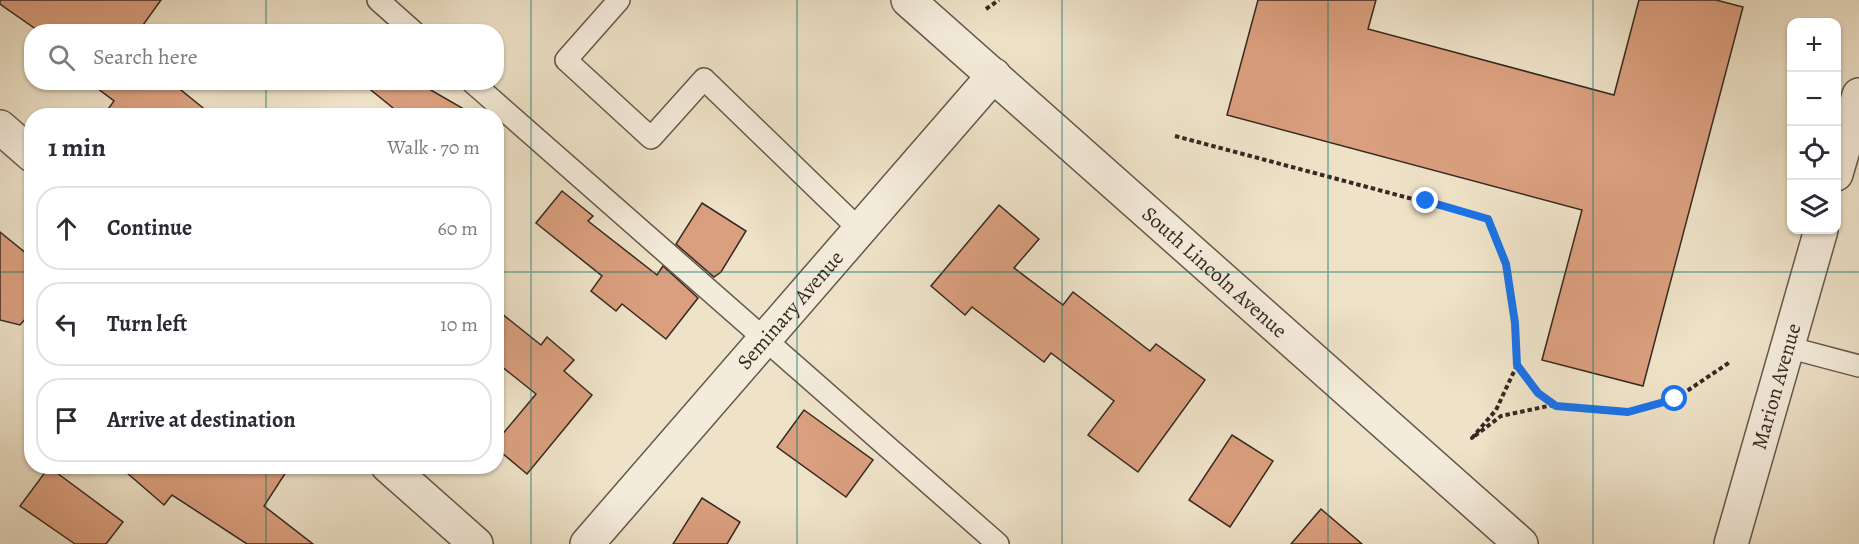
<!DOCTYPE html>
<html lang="en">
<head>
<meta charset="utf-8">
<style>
	:root { --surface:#fff; --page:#f2f2f3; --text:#2b2b33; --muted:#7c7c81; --line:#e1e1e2 }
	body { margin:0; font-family:Alegreya,serif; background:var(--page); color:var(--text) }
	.controls { position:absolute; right:18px; top:18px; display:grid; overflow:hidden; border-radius:12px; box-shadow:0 2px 4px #0004 }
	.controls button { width:54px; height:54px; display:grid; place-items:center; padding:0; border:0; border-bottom:2px solid var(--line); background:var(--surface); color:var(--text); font:30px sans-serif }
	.stop { position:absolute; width:18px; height:18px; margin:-14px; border:4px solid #1a73e8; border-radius:50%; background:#fff }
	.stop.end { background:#1a73e8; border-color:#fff; box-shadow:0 2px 6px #0008 }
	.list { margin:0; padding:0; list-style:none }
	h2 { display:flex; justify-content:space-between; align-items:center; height:78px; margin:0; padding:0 24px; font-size:26px }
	h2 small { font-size:20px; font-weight:400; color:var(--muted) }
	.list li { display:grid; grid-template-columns:39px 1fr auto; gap:18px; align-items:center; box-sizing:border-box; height:84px; margin:0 12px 12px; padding:0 12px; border:2px solid var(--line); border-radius:24px }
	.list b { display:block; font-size:22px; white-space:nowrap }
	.list em { font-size:20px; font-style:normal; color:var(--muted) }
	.icon { flex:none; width:33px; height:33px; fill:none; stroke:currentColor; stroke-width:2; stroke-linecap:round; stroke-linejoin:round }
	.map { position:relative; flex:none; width:1859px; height:544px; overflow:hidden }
	.search { position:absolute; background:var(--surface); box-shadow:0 2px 4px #0004; left:24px; top:24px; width:480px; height:66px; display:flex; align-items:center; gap:15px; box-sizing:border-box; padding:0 21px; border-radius:24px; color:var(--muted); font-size:22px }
	.panel { position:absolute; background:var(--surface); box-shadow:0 2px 4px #0004; left:24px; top:108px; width:480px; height:366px; border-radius:24px }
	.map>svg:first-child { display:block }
</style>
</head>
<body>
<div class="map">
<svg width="1859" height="544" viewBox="0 0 1859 544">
	<rect width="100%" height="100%" fill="#eee2c8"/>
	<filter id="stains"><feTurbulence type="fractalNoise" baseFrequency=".00333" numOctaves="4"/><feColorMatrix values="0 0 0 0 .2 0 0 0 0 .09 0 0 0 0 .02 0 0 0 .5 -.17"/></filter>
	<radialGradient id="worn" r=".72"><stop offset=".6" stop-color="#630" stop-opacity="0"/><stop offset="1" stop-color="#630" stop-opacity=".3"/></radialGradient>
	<g fill="#da9f7e" stroke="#372922" stroke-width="1.5">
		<polygon points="0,0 161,0 138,32 40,32 0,4"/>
		<polygon points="1258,0 1376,0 1368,29 1614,95 1639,0 1716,0 1743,7 1643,386 1542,360 1582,210 1227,115"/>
		<polygon points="89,82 171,82 213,116 103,116 114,101"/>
		<polygon points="361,82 417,82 476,116 403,116"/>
		<polygon points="562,191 593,216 588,221 657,275 663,266 698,298 666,339 622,304 616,311 591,291 602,276 536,223"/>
		<polygon points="702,203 746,231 721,272 714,277 676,244"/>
		<polygon points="999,205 1039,239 1014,268 1063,305 1073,292 1150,351 1156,344 1205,380 1138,472 1088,435 1114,401 1051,353 1044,362 972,307 965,315 931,286"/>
		<polygon points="0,232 32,258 32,311 20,325 0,320"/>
		<polygon points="496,309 541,345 547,337 574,360 564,371 592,395 527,474 496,448 496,442 536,394 496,362"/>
		<polygon points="804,410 873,460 846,497 777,447"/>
		<polygon points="1232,435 1273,461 1230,527 1189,500"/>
		<polygon points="119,466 290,466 264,506 313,544 247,544 172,495 164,505"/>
		<polygon points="49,467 123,522 106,544 75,544 20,506"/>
		<polygon points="702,498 740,522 727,544 673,544"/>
		<polygon points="1321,509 1362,544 1291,544"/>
	</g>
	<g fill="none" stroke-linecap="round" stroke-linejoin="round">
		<g stroke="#65574c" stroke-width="24">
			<g id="service">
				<polyline points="378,0 414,32"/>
				<polyline points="619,0 566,60 651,138 704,79 861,231"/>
				<polyline points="472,82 998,544"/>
				<polyline points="1787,347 1859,366"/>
			</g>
		</g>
		<g stroke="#65574c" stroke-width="36">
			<g id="minor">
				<polyline points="0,127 32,155"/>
				<polyline points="1836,174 1859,95"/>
				<polyline points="388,466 476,544"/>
				<path id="s1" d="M587 544 994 75"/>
				<path id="s2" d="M1731 544 1821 230"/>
			</g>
		</g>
		<g stroke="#65574c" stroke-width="36">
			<g id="tertiary">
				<path id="s3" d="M908 0 1521 544"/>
			</g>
		</g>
		<g stroke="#372922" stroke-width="4" stroke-dasharray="4.5 3" stroke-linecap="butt">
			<polyline points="986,9 999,0"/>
			<polyline points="1175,136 1488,219 1506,264 1515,323 1517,365 1538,393 1556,406 1628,412 1675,399 1730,362"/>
			<polyline points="1517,365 1496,410 1472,438 1501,416 1553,405"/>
		</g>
		<use href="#service" stroke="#f4ecdb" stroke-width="21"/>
		<use href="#minor" stroke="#f4ecdb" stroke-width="33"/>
		<use href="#tertiary" stroke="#f4ecdb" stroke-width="33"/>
	</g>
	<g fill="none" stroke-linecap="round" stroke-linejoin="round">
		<polyline stroke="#1a73e8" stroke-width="8" points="1426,201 1488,219 1506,264 1515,323 1517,365 1538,393 1556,406 1628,412 1675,399"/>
	</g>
	<path fill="none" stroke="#0f766e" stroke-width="1.5" stroke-opacity="0.55" d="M266 0V32M531 0V544M797 0V544M1062 0V544M1328 0V544M1593 0V544M266 82V116M0 272H32M496 272H1859M266 466V544"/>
	<g text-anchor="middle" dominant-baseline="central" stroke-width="6" stroke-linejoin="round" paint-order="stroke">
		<g font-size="21" fill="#372922" stroke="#f4ecdb">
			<text stroke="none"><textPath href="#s3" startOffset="410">South Lincoln Avenue</textPath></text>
			<text stroke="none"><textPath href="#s1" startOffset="310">Seminary Avenue</textPath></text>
			<text stroke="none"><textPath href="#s2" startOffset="164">Marion Avenue</textPath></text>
		</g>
	</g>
	<rect width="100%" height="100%" filter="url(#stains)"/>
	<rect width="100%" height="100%" fill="url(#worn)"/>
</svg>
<div class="controls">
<button>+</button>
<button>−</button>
<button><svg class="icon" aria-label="locate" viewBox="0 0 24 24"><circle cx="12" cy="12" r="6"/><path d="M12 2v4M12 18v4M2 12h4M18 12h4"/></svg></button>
<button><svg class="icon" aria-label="layers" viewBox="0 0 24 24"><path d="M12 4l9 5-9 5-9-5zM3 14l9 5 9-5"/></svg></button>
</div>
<div class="stop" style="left:1675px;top:399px"></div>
<div class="stop end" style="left:1426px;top:201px"></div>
<div class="search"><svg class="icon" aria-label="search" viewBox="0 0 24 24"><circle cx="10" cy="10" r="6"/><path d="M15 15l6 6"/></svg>Search here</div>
<section class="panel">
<h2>1 min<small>Walk · 70 m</small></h2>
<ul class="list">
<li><svg class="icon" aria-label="ahead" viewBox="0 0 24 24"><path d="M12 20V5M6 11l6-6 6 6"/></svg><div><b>Continue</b></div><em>60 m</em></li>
<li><svg class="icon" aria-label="left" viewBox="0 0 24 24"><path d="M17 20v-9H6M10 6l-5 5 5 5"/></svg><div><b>Turn left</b></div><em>10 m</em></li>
<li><svg class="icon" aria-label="arrive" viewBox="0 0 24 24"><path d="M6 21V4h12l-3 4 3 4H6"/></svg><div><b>Arrive at destination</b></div></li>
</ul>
</section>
</div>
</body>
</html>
